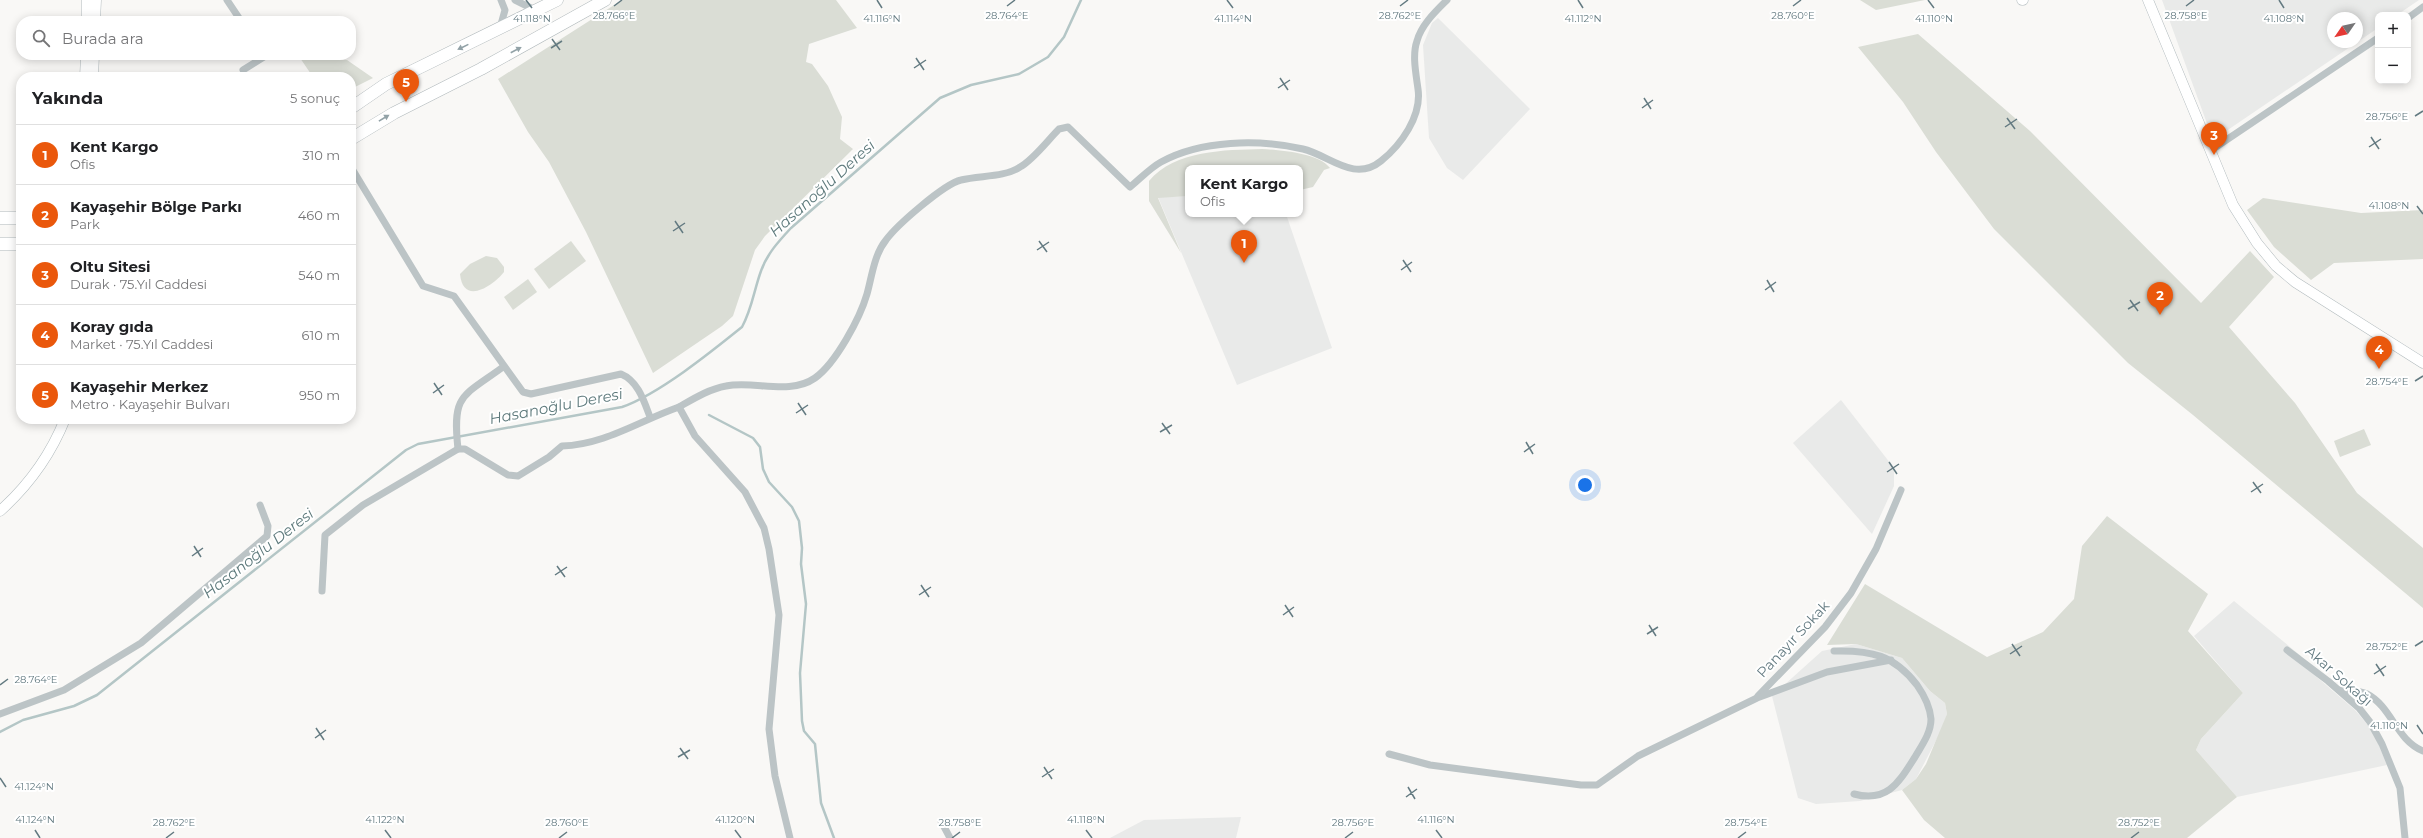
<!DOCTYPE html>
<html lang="tr">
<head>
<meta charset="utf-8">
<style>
	:root { --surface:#fff; --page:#f2f2f2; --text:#202124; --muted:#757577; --line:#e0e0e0; --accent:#ea580c }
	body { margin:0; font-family:Montserrat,sans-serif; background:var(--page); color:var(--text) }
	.controls { position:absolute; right:12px; top:12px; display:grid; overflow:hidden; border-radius:8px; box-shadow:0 2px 10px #0003 }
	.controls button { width:36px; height:36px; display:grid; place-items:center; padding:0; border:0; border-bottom:1px solid var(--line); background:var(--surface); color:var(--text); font:20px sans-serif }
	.compass { position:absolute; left:2327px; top:12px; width:36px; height:36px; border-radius:50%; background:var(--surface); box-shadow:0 2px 10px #0003; rotate:236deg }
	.you { position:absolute; left:1585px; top:485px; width:14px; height:14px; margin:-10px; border:3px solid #fff; border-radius:50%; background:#1a73e8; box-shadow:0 0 0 6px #1a73e833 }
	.badge { display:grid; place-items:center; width:26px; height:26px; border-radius:50%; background:var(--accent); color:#fff; font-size:13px; font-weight:700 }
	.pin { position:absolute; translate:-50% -33px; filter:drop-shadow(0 1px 2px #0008) }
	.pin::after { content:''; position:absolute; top:21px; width:14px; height:12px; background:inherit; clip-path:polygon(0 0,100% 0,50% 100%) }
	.popup { position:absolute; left:1185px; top:165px; width:118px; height:52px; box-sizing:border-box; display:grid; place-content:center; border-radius:8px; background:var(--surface); filter:drop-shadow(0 1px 3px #0005); font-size:13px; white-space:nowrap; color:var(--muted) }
	.popup b { font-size:15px; color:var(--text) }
	.popup::after { content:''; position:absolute; left:50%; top:100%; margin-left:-8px; border:8px solid transparent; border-top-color:var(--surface) }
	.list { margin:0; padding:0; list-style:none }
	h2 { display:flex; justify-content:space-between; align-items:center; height:52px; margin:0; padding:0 16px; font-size:17px }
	h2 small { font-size:13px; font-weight:400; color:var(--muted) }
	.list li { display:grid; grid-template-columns:26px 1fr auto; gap:12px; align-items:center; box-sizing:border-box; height:60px; padding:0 16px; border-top:1px solid var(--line) }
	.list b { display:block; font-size:15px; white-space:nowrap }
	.list p { margin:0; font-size:13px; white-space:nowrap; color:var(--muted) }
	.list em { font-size:13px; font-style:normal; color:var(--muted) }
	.icon { flex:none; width:22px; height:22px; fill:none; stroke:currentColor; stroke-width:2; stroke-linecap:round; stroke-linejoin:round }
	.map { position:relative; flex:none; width:2423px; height:838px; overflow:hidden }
	.search { position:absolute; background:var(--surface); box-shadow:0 2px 10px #0003; left:16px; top:16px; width:340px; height:44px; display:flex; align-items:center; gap:10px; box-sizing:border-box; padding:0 14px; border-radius:16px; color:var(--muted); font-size:15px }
	.panel { position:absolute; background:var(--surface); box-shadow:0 2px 10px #0003; left:16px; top:72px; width:340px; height:352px; border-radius:16px }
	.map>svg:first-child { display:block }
</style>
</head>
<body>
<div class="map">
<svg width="2423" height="838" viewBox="0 0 2423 838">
	<rect width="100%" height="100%" fill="#f9f8f6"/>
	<g fill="#e9eae9" fill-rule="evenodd">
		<path d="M2162 0H2419L2397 15H2378V28L2213 140ZM2333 18H2357V42H2333Z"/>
		<polygon points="1438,18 1530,109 1463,180 1447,168 1429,138 1423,45 1432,23"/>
		<polygon points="1188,196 1188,214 1286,214 1332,348 1237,385 1158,197"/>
		<polygon points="1841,400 1894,468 1894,486 1872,534 1793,443"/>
		<polygon points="2234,601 2301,656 2297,660 2355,710 2373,731 2387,765 2237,797 2196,750 2201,739 2243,693 2194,636"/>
		<polygon points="1856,644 1902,658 1930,691 1945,703 1947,714 1942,729 1916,779 1902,790 1860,801 1816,804 1798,798 1772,696 1822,651"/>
		<polygon points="1241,817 1236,838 1110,838 1144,820"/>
	</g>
	<g fill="#daddd5">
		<polygon points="622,0 836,0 857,28 809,44 806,62 812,64 828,86 842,117 840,139 853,149 765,236 755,250 733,316 722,326 653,373 586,232 549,162 528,132 498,79"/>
		<polygon points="1860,0 1925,0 1876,10"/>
		<polygon points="1918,34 2030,131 2201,303 2250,251 2274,277 2229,327 2295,403 2357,493 2423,548 2423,608 2193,415 2128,363 1994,229 1936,152 1903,102 1858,47"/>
		<polygon points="298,55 347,60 373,78 351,89 351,77 313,77"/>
		<path d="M1262 149C1280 150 1319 153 1330 168L1324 170 1313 187 1300 190V168H1188V196L1158 198 1181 253 1149 201V181C1175 150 1225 150 1262 149Z"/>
		<polygon points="2263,198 2361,213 2423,210 2423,259 2334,263 2311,280 2274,247 2247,210"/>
		<polygon points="571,241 586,261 549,289 534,269"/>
		<path d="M486 256 497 258 504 267V272C493 286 463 306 460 274L470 264Z"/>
		<polygon points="528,279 537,292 513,310 504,297"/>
		<polygon points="2364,429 2371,445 2340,457 2334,441"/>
		<polygon points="2107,516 2208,594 2188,631 2243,693 2201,739 2196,750 2237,797 2187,838 1945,838 1924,820 1902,790 1916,779 1926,764 1947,714 1945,703 1930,691 1902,658 1856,644 1827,645 1865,584 1987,657 2043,632 2074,599 2082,546"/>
	</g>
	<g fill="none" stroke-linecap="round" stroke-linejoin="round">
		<g stroke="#b4c6c6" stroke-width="2.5">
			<polyline points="709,415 753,438 760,447 763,469 769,482 792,507 799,521 802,548 801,564 806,604 800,673 802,721 804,731 815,744 821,803 834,838"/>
			<path d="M0 732 23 720 74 706 97 695 406 450 418 444 622 407C659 394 711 352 742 327 752 309 754 290 761 271 767 254 778 242 791 228L940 98 971 85 1019 74 1048 57 1064 37 1081 0"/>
		</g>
		<g stroke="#b1babd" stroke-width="11">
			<g id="secondary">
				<polyline points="2022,0 2023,0"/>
				<polyline points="2148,0 2233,205 2257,243 2276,266 2295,282 2423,363"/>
				<polyline points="87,21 87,0"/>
				<polyline points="95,21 96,0"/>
				<polyline points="85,77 86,55"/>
				<polyline points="93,77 94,55"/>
				<path d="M0 511C29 485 51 454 65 419"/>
			</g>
		</g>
		<g stroke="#b0b8bb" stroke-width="13">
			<g id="primary">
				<polyline points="351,108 386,84 557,0"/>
				<polyline points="351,139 394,113 481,69 605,0"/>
				<polyline points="0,218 21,218"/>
				<polyline points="0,244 21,244"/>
			</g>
		</g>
		<g stroke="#bcc4c6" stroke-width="7">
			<polyline points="227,0 241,21"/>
			<polyline points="515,0 537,11"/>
			<polyline points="2408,18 2423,7"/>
			<polyline points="500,28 505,10 501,0"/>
			<polyline points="243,70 267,55"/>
			<polyline points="2210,151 2378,38"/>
			<path d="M351 167 423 286 454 296 523 392 531 394 621 374C638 381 644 401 650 417"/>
			<path d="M679 407C693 399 709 389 726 386 754 380 789 396 815 378 836 363 860 318 867 294 872 276 874 255 886 240 897 225 944 184 961 180 980 175 1003 178 1020 167 1033 160 1048 140 1059 129L1068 127 1130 187C1140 179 1150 168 1161 162 1201 140 1259 139 1303 149 1329 155 1354 183 1381 161 1401 145 1422 116 1418 89 1416 74 1412 55 1417 41 1421 25 1436 11 1447 0"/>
			<path d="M458 449C452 394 462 397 503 367"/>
			<path d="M322 591 325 535 363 505 458 449H465L508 475 518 476 549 457 562 446C604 445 639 421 679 407L695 436 745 492 764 528 769 549 779 615 769 729 775 776 790 838"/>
			<polyline points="2287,650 2328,681 2359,708 2370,722 2382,744 2400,788 2405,838"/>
			<path d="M1834 651C1871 650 1894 655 1917 685 1924 695 1930 707 1931 719 1931 733 1922 745 1915 757 1899 782 1888 803 1854 794"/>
			<path d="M2339 690C2347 691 2359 690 2367 694 2392 707 2396 740 2423 751"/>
			<polyline points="1758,696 1825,627 1851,593 1876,549 1901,490"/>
			<polyline points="0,714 64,690 141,643 267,536 268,526 260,505"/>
			<polyline points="1389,754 1430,765 1581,785 1597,785 1638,756 1757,698 1827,672 1891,660"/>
			<polyline points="941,821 950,838"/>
		</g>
		<use href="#secondary" stroke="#fff" stroke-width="10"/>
		<use href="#primary" stroke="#fff" stroke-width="12"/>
	</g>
	<defs><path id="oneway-solid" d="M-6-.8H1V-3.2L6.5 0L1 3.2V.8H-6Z"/></defs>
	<g fill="#92a2a7">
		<use href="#oneway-solid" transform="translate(463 47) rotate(154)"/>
		<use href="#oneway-solid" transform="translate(516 50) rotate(-28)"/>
		<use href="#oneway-solid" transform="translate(384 118) rotate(-31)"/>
	</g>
	<path fill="none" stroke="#637a81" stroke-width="1.5" d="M526 0 532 8M877 0 882 8M1227 0 1233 8M1578 0 1583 8M1928 0 1934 8M2279 0 2284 8M614 6 622 0M1007 6 1015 0M1400 6 1408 0M1793 6 1801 0M2186 6 2194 0M552 39 560 50M551 48 562 41M916 58 924 70M914 68 926 60M1280 78 1288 90M1278 88 1290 80M1644 98 1651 109M1642 108 1653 100M2415 116 2423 111M2007 118 2015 129M2005 127 2017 119M2371 137 2379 149M2369 147 2381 139M2417 206 2423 214M675 221 683 233M673 231 685 223M1039 241 1047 252M1037 250 1049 242M1403 260 1411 272M1401 270 1412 262M1767 280 1774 292M1765 290 1776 282M2130 300 2138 311M2128 309 2140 302M2415 381 2423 376M434 383 442 395M433 393 444 385M798 403 806 415M796 413 808 405M1162 423 1170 434M1160 432 1172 425M1526 442 1533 454M1524 452 1535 444M1889 462 1897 474M1887 472 1899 464M2253 482 2261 493M2251 492 2263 484M194 546 201 557M192 556 203 548M557 566 565 577M555 575 567 567M921 585 929 597M919 595 931 587M1285 605 1293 617M1283 615 1294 607M1649 625 1656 636M1647 634 1658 627M2012 644 2020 656M2415 646 2423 641M2010 654 2022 646M2376 664 2384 676M2374 674 2386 666M0 685 8 679M2417 725 2423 734M316 728 324 740M315 738 326 730M680 748 688 759M678 757 690 750M1044 767 1052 779M1042 777 1054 769M0 778 6 787M1408 787 1415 799M1406 797 1417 789M35 830 40 838M385 830 391 838M735 830 741 838M1086 830 1092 838M1436 830 1442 838M166 838 174 832M559 838 567 832M952 838 960 832M1345 838 1353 832M1738 838 1746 832M2131 838 2139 832"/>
	<g text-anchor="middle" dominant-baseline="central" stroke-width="4" stroke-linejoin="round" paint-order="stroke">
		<g font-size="14" fill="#637a81" stroke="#fff">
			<text transform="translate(1793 639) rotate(-47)">Panayır Sokak</text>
			<text transform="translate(2339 676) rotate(41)">Akar Sokağı</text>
		</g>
		<g font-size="15" font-style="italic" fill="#5e7a7c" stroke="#fff">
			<text transform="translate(822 188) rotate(-42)">Hasanoğlu Deresi</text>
			<text transform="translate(556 406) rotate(-11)">Hasanoğlu Deresi</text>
			<text transform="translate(258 553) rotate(-38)">Hasanoğlu Deresi</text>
		</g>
	</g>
	<g font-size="10" text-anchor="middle" fill="#637a81" stroke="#fff" stroke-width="4" stroke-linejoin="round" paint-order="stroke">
		<text x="614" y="19">28.766°E</text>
		<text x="1007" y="19">28.764°E</text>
		<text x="1400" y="19">28.762°E</text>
		<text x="1793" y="19">28.760°E</text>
		<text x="2186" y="19">28.758°E</text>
		<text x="532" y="22">41.118°N</text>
		<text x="882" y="22">41.116°N</text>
		<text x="1233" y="22">41.114°N</text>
		<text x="1583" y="22">41.112°N</text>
		<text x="1934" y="22">41.110°N</text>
		<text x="2284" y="22">41.108°N</text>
		<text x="2387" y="120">28.756°E</text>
		<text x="2389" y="209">41.108°N</text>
		<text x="2387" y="385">28.754°E</text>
		<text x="2387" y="650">28.752°E</text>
		<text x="36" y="683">28.764°E</text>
		<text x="2389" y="729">41.110°N</text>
		<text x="34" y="790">41.124°N</text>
		<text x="35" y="823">41.124°N</text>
		<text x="385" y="823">41.122°N</text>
		<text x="735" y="823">41.120°N</text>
		<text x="1086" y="823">41.118°N</text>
		<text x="1436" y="823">41.116°N</text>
		<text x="174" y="826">28.762°E</text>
		<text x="567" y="826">28.760°E</text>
		<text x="960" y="826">28.758°E</text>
		<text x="1353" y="826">28.756°E</text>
		<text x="1746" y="826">28.754°E</text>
		<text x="2139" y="826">28.752°E</text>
	</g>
</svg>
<div class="controls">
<button>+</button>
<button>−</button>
</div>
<svg class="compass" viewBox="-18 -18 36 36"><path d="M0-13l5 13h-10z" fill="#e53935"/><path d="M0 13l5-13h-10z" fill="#757577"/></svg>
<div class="you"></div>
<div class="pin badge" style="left:1244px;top:263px">1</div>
<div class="popup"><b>Kent Kargo</b>Ofis</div>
<div class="pin badge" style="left:2160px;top:315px">2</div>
<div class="pin badge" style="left:2214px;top:155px">3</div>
<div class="pin badge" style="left:2379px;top:369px">4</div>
<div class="pin badge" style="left:406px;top:102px">5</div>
<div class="search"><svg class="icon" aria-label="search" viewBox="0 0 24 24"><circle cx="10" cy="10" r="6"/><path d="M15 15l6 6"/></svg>Burada ara</div>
<section class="panel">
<h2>Yakında<small>5 sonuç</small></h2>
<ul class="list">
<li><span class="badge">1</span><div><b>Kent Kargo</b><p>Ofis</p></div><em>310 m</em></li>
<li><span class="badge">2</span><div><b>Kayaşehir Bölge Parkı</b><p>Park</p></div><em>460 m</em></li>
<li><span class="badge">3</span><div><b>Oltu Sitesi</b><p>Durak · 75.Yıl Caddesi</p></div><em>540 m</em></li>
<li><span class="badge">4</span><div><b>Koray gıda</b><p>Market · 75.Yıl Caddesi</p></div><em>610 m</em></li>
<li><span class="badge">5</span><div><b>Kayaşehir Merkez</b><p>Metro · Kayaşehir Bulvarı</p></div><em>950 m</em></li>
</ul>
</section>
</div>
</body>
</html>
